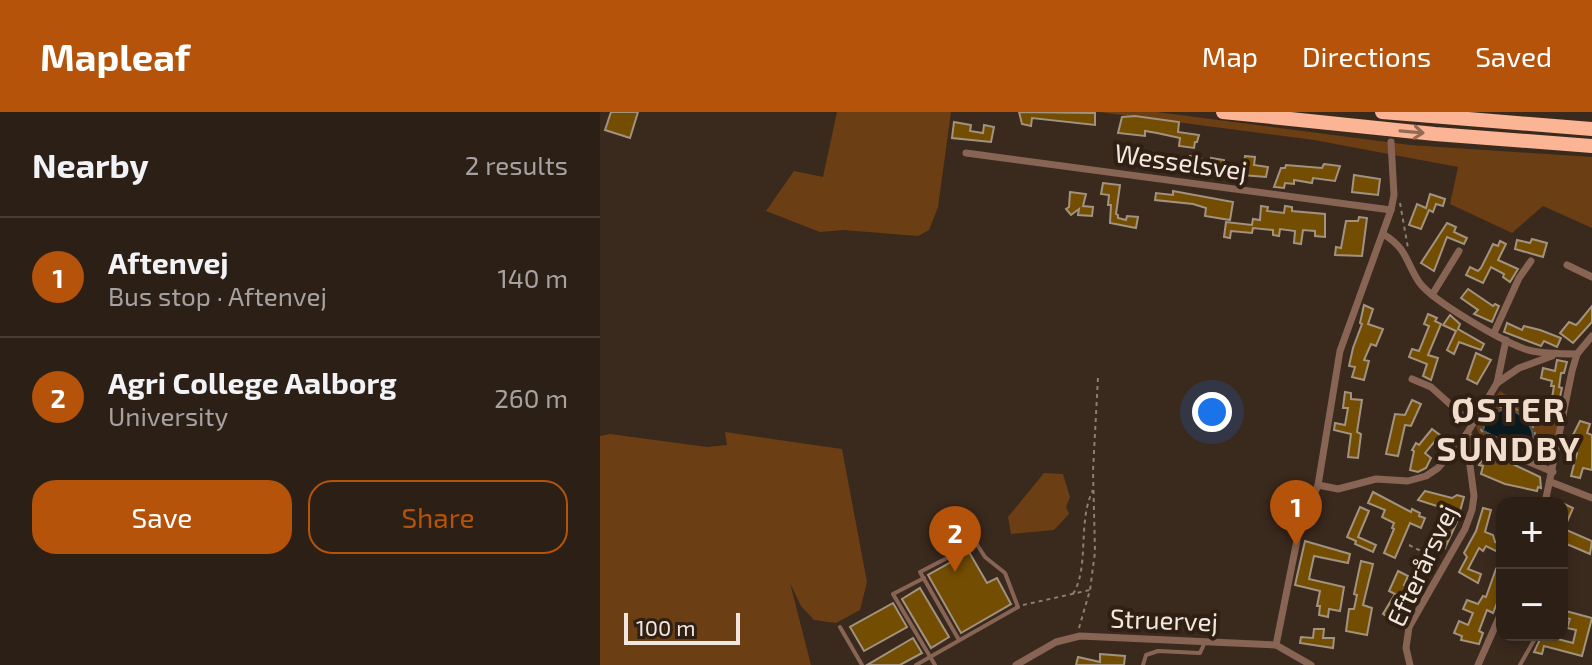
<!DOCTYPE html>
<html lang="en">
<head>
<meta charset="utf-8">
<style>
	:root { --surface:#2c1f16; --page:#382c23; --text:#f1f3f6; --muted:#a6a2a1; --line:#483d35; --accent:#b45309 }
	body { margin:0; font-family:"Exo 2",sans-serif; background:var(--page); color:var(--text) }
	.controls { position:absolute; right:24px; bottom:24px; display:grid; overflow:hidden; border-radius:16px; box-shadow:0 4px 12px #0003 }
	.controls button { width:72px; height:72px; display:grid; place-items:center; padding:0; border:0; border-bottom:2px solid var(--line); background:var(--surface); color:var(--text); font:40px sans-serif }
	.scale { position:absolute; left:24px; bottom:20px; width:116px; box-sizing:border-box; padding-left:8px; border:4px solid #f2e7df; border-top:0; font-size:22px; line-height:28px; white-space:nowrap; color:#f2e7df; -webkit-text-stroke:6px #2f2013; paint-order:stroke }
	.you { position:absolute; left:612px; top:300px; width:28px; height:28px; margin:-20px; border:6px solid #fff; border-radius:50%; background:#1a73e8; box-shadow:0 0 0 12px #1a73e833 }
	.badge { display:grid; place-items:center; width:52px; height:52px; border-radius:50%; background:var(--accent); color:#fff; font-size:26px; font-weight:700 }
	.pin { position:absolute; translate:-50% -66px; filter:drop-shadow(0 2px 4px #0008) }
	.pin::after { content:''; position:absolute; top:42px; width:28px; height:24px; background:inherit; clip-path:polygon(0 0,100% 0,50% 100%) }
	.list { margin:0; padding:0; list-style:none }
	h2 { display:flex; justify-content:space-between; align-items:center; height:104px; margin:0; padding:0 32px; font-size:34px }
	h2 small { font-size:26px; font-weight:400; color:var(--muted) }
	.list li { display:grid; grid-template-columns:52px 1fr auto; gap:24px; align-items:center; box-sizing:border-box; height:120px; padding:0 32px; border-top:2px solid var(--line) }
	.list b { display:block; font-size:30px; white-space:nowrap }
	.list p { margin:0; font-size:26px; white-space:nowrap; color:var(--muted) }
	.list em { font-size:26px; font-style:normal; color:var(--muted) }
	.actions { display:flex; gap:16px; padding:24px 32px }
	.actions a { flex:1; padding:18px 0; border:2px solid var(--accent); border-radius:24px; text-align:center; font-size:28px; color:var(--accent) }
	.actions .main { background:var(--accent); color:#fff }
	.map { position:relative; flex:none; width:992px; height:553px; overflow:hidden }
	header { display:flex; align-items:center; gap:48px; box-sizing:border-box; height:112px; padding:0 40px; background:var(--accent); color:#fff }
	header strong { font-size:38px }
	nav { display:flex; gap:44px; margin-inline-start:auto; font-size:28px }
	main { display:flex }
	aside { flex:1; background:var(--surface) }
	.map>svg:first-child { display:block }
</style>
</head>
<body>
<header>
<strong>Mapleaf</strong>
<nav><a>Map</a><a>Directions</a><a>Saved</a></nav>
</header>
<main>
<aside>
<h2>Nearby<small>2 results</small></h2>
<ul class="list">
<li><span class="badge">1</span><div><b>Aftenvej</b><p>Bus stop · Aftenvej</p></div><em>140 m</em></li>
<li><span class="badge">2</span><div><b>Agri College Aalborg</b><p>University</p></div><em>260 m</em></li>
</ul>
<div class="actions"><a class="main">Save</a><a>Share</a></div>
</aside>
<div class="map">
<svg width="992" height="553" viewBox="0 0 992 553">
	<rect width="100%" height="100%" fill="#3a291d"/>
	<g fill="#6c3e14">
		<polygon points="237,0 351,0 338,95 329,118 318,124 243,118 220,120 166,99 194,59 223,65"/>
		<polygon points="499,0 557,0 810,33 992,45 992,116 943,94 912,121 850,92 858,55 714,28"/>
		<polygon points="900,279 934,302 941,290 961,299 950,353 947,354 881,325 876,315"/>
		<polygon points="125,320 242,337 267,470 260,498 236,511 214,508 201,494 190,471 211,553 0,553 0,324 10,322 107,335 127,333"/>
		<polygon points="444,361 463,362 470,385 466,395 469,402 454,418 411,422 408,405"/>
	</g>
	<path fill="#0a191f" stroke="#505759" stroke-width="2" d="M905 296C923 299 941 321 929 337L925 339 883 319 886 306Z"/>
	<g fill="#734d02" stroke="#a29380" stroke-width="2">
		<polygon points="11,0 38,0 30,26 5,18"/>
		<polygon points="419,0 495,1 495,13 432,6 431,14 422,12"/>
		<polygon points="535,4 579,10 578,20 599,23 597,30 595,30 594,36 579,34 580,26 557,21 545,19 545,24 518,21 522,5"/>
		<polygon points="354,10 371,13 370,19 383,21 384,13 394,15 391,30 352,26"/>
		<polygon points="590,44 611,49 611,46 624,48 624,61 589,57"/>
		<polygon points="645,44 655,45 654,53 668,55 666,65 642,63"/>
		<polygon points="724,52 740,54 735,69 713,66 712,71 694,68 694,72 685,71 684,76 674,75 681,56 685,56 686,53 722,56"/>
		<polygon points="754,63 780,67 778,83 752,80"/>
		<polygon points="503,71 520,73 516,102 518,103 518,106 526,108 527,104 538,105 536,116 510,111 511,93 508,93 509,83 501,82"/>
		<polygon points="573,79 633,90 630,108 605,104 606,96 593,92 555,88 556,81 573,83"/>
		<polygon points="470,80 486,82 483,94 493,95 492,104 478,103 479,97 471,103 466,97 469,95"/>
		<polygon points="830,82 845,87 843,94 836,92 833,100 829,98 821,117 809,113 817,92 826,96"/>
		<polygon points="661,94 668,95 667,99 684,101 685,94 692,95 692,99 725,102 725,125 715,124 715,119 703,118 701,132 694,131 695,119 680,117 679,124 673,123 673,118 653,116 652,121 631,119 630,126 624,125 626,110 652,113 653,107 660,108"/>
		<polygon points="759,105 767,106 762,144 735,143 736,135 741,136 746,109 758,109"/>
		<polygon points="847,111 856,115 854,120 867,126 864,132 847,125 834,159 821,151"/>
		<polygon points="932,127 947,131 943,145 915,137 917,128 930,131"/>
		<polygon points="900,129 906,132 898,148 918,157 910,170 903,165 904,162 891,155 883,171 866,163 870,155 878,159 881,156 893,132 898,134"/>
		<polygon points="868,177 893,194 895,192 899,194 892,210 874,202 878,198 861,186"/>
		<polygon points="764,193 773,197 768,212 783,217 776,234 771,232 764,248 769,249 764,268 752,265 755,255 749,254 753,236 762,212 760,211"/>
		<polygon points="992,194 992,210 973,231 960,221 969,210 976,213 979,210"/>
		<polygon points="828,202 837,206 835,209 841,212 828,243 838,246 831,268 823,264 827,252 809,245 812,237 819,239 829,214 824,212"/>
		<polygon points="850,203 860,212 858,217 884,232 881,238 859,230 854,242 847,238 856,219 843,213"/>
		<polygon points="907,211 922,218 924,214 940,218 961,226 957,235 944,229 941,234 904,220"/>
		<polygon points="876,241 891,248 877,272 867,267"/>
		<polygon points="957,248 967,250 964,261 961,261 959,275 962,276 958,294 951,292 954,274 951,274 952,269 941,266 943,256 955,259"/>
		<polygon points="745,280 751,281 751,287 762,288 757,320 761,322 758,346 748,345 751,322 734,318 735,311 745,313 748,296 743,296"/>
		<polygon points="812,288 821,292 811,314 805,313 798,344 786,342 795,302 805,303"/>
		<polygon points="980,309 990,312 987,321 992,323 992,358 983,356 980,366 971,364 977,341 966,337"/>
		<polygon points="832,317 840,323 825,341 831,346 826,356 818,360 810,358 814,339 812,338 816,331 819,333"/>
		<polygon points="881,337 940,365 941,376 938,375 937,379 905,372 881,362 883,354 879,353 881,349 878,347"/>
		<polygon points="825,379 852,386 857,383 864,385 857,410 845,436 834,430 846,406 840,405 843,396 818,388"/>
		<polygon points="773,380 811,400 812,397 820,401 819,404 825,406 821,416 810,411 795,446 784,441 794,417 792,416 794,411 782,405 785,398 768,391"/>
		<polygon points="962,391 973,396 964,417 992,429 990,442 962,430"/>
		<polygon points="760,395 769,399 758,425 776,433 773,440 755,432 756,429 747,425"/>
		<polygon points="883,396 891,398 885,420 893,423 895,430 902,432 902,442 886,434 883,439 879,436 868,457 881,462 878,471 859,460 867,445 864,441 876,419"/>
		<polygon points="705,429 750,442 748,451 714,444 709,467 744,475 740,499 729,497 728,505 719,503 720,494 717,494 720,479 695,473"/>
		<polygon points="369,440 387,471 397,466 411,492 361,521 328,463"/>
		<polygon points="761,449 773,452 763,493 772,496 767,523 746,519 749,497 754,497 757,483 754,482"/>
		<polygon points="896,457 902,460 902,478 893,501 887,498 879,519 883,521 879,532 861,528 862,524 854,521 859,509 868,513 873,501 863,497 867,488 878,492 883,484 886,485"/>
		<polygon points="798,459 808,464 804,473 808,474 799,494 804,497 796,510 783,502 795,482 789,479"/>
		<polygon points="320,476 349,525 331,536 302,487"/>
		<polygon points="293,491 307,515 264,539 250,515"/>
		<polygon points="962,498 992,506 982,544 944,534 942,542 934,540 942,523 973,531 976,518 967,516 970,507 962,505"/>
		<polygon points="714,517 724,517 723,526 734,526 733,536 700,531 701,525 713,526"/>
		<polygon points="313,526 322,541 300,553 267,553"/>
		<polygon points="500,542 525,544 524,553 476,553 478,545 500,550"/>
	</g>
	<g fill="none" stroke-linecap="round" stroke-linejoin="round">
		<g stroke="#8c7e74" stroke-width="2" stroke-dasharray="4 4" stroke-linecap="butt">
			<polyline points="800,91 808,136"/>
			<path d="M886 304 904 293C925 297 942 317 933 339L928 341"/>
			<polyline points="883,309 881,318 884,322"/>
			<polyline points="936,334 950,337"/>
			<polyline points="809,433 837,447"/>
			<path d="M473 482C490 454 477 410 493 378"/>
			<polyline points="423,493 490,478"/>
			<polyline points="479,516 490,478 495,440 493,359 498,265"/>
		</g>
		<g stroke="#886454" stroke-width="4">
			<polyline points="324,466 293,482 335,553"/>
			<polyline points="240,515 262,553"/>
			<polyline points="316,553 418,495 405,461 385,445 376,431 320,460 359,528"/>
			<polyline points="543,553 546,543 558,539 600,541 605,530"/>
			<polyline points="920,553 937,523"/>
		</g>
		<g stroke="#886454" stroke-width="7">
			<polyline points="366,41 791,98"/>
			<path d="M783 122C808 137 805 149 819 170 832 189 905 231 928 238 944 242 961 242 977 242"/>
			<polyline points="967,153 992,165"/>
			<polyline points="832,183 859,139"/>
			<polyline points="894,221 919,166 931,149"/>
			<polyline points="812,267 831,275 872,312"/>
			<polyline points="897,271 919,256 952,244"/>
			<polyline points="866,323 953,360"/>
			<polyline points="951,370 992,386"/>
			<polyline points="718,373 738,377 776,367 808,369 826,364 838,356 866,323 897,271 906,228"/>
			<polyline points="945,391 972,259 977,242 992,224"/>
			<polyline points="676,533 698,423 718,373 740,239 791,98 794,83 791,30"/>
			<polyline points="416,553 456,530 480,524 676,533 711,553"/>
			<polyline points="810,553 806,536 809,515 865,417 872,398 874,384 866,323"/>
			<polyline points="878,553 902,499"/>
		</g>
		<g stroke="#fbb494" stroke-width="14">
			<polyline points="623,0 835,22 992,34"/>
			<polyline points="782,0 992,17"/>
		</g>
	</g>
	<defs><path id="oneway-shaft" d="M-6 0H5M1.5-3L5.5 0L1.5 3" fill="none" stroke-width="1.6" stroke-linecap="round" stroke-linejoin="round" transform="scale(2)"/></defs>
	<use stroke="#956a54" href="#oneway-shaft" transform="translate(812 20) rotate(5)"/>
	<g text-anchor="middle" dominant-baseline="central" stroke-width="8" stroke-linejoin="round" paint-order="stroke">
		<g font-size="26" fill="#f2e7df" stroke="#2f2013">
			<text transform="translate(581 49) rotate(8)">Wesselsvej</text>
			<text transform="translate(821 453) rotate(-65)">Efterårsvej</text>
			<text transform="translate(564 507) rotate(2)">Struervej</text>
		</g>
		<g font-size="34" font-weight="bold" letter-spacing="2" fill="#f2dccc" stroke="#2f2013">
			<text x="909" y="296">ØSTER<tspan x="909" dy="39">SUNDBY</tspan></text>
		</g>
	</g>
</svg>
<div class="controls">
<button>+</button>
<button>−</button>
</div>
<div class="scale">100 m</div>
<div class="you"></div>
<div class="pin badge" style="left:696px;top:434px">1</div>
<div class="pin badge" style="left:355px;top:460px">2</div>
</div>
</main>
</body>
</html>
